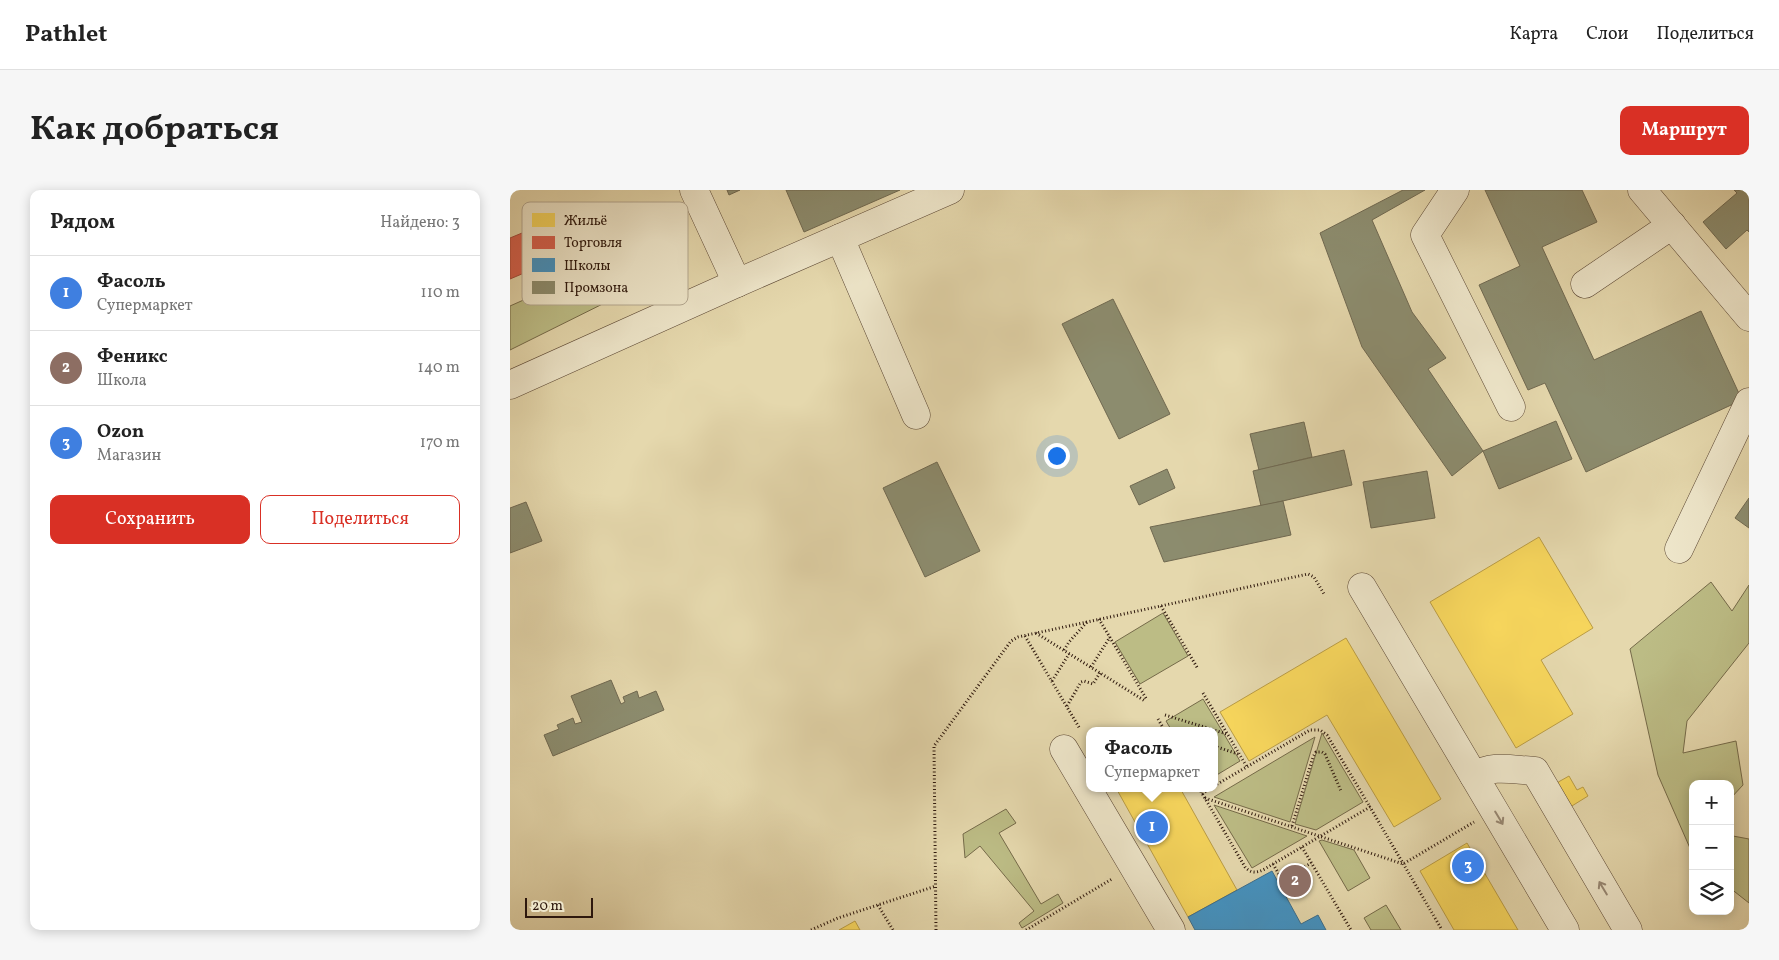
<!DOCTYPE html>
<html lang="ru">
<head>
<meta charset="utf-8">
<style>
	:root { --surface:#fff; --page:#f6f6f6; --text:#222; --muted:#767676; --line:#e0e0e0; --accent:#d93025 }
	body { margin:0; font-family:Vollkorn,serif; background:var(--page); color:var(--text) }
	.controls { position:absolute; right:15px; bottom:15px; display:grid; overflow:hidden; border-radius:10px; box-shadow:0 2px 12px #0003 }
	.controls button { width:45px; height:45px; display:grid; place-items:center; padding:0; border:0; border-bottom:1px solid var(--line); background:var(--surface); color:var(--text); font:25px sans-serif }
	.scale { position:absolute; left:15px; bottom:12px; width:68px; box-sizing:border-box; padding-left:5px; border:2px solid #2e180d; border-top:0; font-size:14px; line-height:18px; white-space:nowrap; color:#2e180d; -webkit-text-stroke:4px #eee6ca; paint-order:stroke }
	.you { position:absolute; left:546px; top:265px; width:18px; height:18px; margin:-12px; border:4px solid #fff; border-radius:50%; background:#1a73e8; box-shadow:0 0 0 8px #1a73e833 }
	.badge { display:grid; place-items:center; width:32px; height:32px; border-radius:50%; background:var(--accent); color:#fff; font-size:16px; font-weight:700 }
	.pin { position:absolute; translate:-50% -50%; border:2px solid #fff; box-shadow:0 1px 5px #0006 }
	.popup { position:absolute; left:576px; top:537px; width:132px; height:65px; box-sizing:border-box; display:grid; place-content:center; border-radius:10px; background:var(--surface); filter:drop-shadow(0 1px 4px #0005); font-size:16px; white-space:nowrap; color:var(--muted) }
	.popup b { font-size:19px; color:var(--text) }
	.popup::after { content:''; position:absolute; left:50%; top:100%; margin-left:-10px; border:10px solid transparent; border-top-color:var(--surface) }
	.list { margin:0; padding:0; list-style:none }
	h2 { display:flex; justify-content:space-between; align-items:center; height:65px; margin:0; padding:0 20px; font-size:21px }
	h2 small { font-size:16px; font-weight:400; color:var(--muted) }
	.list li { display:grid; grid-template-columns:32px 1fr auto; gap:15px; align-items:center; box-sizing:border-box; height:75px; padding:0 20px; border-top:1px solid var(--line) }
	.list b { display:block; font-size:19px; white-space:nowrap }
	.list p { margin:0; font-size:16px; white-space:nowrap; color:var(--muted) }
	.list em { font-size:16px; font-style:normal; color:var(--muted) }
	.actions { display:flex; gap:10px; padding:15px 20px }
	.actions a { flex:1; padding:11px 0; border:1px solid var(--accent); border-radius:10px; text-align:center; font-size:18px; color:var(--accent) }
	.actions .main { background:var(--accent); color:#fff }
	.icon { flex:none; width:28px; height:28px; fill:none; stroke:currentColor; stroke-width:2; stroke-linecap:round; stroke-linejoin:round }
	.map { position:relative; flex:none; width:1239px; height:740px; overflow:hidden; border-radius:10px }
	header { display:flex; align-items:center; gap:30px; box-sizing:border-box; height:70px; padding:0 25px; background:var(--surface); border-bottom:1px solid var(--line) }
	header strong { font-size:24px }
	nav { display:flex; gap:28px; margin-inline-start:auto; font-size:18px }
	.intro { display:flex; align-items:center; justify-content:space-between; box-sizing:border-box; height:120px; padding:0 30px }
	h1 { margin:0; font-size:35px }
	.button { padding:12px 22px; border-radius:10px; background:var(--accent); color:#fff; font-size:18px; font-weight:700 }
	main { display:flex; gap:30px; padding:0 30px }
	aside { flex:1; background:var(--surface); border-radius:10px; box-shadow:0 2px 12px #0003 }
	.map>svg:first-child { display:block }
</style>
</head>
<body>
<header>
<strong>Pathlet</strong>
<nav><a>Карта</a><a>Слои</a><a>Поделиться</a></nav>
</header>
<div class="intro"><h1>Как добраться</h1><a class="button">Маршрут</a></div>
<main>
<aside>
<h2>Рядом<small>Найдено: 3</small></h2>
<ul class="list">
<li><span class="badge" style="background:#3f7fe0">1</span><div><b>Фасоль</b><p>Супермаркет</p></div><em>110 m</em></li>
<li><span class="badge" style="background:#8d6e63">2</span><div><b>Феникс</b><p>Школа</p></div><em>140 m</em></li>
<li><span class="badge" style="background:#3f7fe0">3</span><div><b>Ozon</b><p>Магазин</p></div><em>170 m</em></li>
</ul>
<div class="actions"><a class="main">Сохранить</a><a>Поделиться</a></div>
</aside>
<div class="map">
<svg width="1239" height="740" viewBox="0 0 1239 740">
	<rect width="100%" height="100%" fill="#e5d8ad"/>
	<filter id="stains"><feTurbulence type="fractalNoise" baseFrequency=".004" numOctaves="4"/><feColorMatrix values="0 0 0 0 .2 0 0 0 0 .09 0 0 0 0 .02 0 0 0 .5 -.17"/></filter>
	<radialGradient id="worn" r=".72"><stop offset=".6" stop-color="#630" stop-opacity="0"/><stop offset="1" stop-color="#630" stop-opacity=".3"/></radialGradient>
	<g fill="#bcbc85" stroke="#756a49">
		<polygon points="149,50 165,78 0,160 0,116"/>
		<polygon points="1201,392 1222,421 1239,395 1239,453 1177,531 1173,563 1226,551 1233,595 1220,609 1220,594 1183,594 1183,665 1148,585 1120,459"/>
		<polygon points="653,423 678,466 630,494 605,452"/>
		<polygon points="693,509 730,571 705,586 704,541 662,541 656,531"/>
		<polygon points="812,543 853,612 806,640 785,634"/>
		<polygon points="805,547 780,632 704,607"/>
		<polygon points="704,615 797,646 742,678"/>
		<polygon points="496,619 506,633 489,643 531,714 548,704 553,713 512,738 509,733 524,721 470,656 455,668 453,644"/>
		<polygon points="1220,639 1223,646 1239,649 1239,713 1220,698"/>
		<polygon points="812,650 844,660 860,688 838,701 809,651"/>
		<polygon points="876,715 891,740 861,740 854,728"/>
	</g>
	<g fill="#f6d55c" stroke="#ba9c44">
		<polygon points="1029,347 1083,438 1031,470 1063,524 1006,558 920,412"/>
		<polygon points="836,448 931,609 884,637 817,525 739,571 710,522"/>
		<polygon points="1059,586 1067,600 1073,597 1078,606 1057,619 1043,595"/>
		<polygon points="606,598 670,598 727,700 678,727"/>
		<polygon points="957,653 998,723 1008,740 944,740 910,681"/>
		<polygon points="345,731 350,740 329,740"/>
	</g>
	<polygon fill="#d6604d" stroke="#a44a3a" points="58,24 73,58 0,89 0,48"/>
	<polygon fill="#4393c3" stroke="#3d6e8c" points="762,681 791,734 808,725 816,740 685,740 678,727"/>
	<g fill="#8c8c6e" stroke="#706951">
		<polygon points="217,0 230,0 219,5"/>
		<polygon points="276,0 390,0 294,42"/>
		<polygon points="893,0 915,0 862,30 902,122 936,168 918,179 973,261 942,286 852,157 810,43"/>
		<polygon points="975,0 1072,0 1087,32 1032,57 1084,170 1191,121 1232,210 1076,282 1035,193 1018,200 969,95 1010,76"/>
		<polygon points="1224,0 1239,0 1239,42 1237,40 1216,59 1193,32 1227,3"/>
		<polygon points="603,109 660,224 609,249 552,134"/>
		<polygon points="1046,231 1062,269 989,299 973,261"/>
		<polygon points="794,232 802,267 749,280 740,244"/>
		<polygon points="834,260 842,295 751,316 743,281"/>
		<polygon points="427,272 470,361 415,387 373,298"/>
		<polygon points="657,279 665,298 629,315 620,296"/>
		<polygon points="917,281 925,328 861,338 853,292"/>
		<polygon points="1239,308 1239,338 1225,328"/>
		<polygon points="773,311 781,345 654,372 640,337"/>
		<polygon points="16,312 32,351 0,363 0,318"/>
		<polygon points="101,490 111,514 115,512 113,507 127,501 129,508 146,501 154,520 43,566 34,545 49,539 47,535 63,528 65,534 72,532 61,506"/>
	</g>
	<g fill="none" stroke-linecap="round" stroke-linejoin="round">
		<g stroke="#5c4835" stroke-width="29">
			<g id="minor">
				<polyline points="184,0 227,93"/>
				<polyline points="945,0 915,45 1001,217"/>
				<polyline points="1132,0 1239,127"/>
				<polyline points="330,48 406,225"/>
				<polyline points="1075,94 1162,35"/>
				<polyline points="0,195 227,93 440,0"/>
				<polyline points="1169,359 1239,212"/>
				<polyline points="852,397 1055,740"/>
				<polyline points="554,559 661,740"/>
				<path d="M964 586C983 574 1003 580 1025 581L1118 740"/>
			</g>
		</g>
		<g stroke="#2e180d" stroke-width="3" stroke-dasharray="1 2.5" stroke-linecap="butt">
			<polyline points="651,416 688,479"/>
			<polyline points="589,429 637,510"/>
			<polyline points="526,443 635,511"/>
			<polyline points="515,446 570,539"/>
			<polyline points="554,460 559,452 577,432"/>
			<polyline points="581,477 600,447"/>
			<polyline points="542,491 559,464"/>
			<polyline points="693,503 737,577"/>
			<polyline points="557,516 571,492 574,491 583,494 590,483"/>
			<polyline points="655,525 717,544"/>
			<polyline points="648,529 655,541"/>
			<polyline points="704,556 728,564"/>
			<polyline points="704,596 800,540 810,540 817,545 860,617"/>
			<path d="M689 598 735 677C744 687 753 680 763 674L860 617 932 740"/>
			<polyline points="692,604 701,598"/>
			<polyline points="695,608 893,674 964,632"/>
			<polyline points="782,636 803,567 806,562 812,562 815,564 831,601"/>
			<polyline points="792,657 841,740"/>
			<polyline points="763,674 770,686 776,688 801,673"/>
			<polyline points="368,715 383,740"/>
			<polyline points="301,740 328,728 426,696"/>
			<polyline points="426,740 424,556 501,451 508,447 798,384 804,387 814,404"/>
			<polyline points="516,740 602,689"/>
		</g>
		<use href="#minor" stroke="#eee6ca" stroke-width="28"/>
	</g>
	<defs><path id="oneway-shaft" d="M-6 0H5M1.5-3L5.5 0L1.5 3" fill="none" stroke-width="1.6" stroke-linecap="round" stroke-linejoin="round" transform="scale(1.25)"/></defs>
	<g stroke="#988975">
		<use href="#oneway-shaft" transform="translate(989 628) rotate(59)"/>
		<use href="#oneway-shaft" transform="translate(1093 698) rotate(-121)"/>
	</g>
	<rect x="12" y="12" width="166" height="103" rx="8" fill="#eee6ca" stroke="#b4a891" stroke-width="1"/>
	<rect x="22" y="23" width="23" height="14" fill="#f6d55c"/>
	<rect x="22" y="46" width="23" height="13" fill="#d6604d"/>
	<rect x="22" y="68" width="23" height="14" fill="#4393c3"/>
	<rect x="22" y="91" width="23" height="13" fill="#8c8c6e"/>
	<g font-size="14" fill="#2e180d">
		<text x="54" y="35">Жильё</text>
		<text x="54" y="57">Торговля</text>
		<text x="54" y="80">Школы</text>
		<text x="54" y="102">Промзона</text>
	</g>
	<rect width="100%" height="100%" filter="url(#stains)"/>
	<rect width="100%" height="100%" fill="url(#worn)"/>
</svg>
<div class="controls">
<button>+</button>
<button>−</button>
<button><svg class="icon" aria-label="layers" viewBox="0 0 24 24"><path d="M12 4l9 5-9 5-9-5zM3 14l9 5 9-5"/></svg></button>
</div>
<div class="scale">20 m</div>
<div class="you"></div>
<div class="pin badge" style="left:642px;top:637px;background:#3f7fe0">1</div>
<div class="popup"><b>Фасоль</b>Супермаркет</div>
<div class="pin badge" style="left:785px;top:691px;background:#8d6e63">2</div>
<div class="pin badge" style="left:958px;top:676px;background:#3f7fe0">3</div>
</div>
</main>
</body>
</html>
